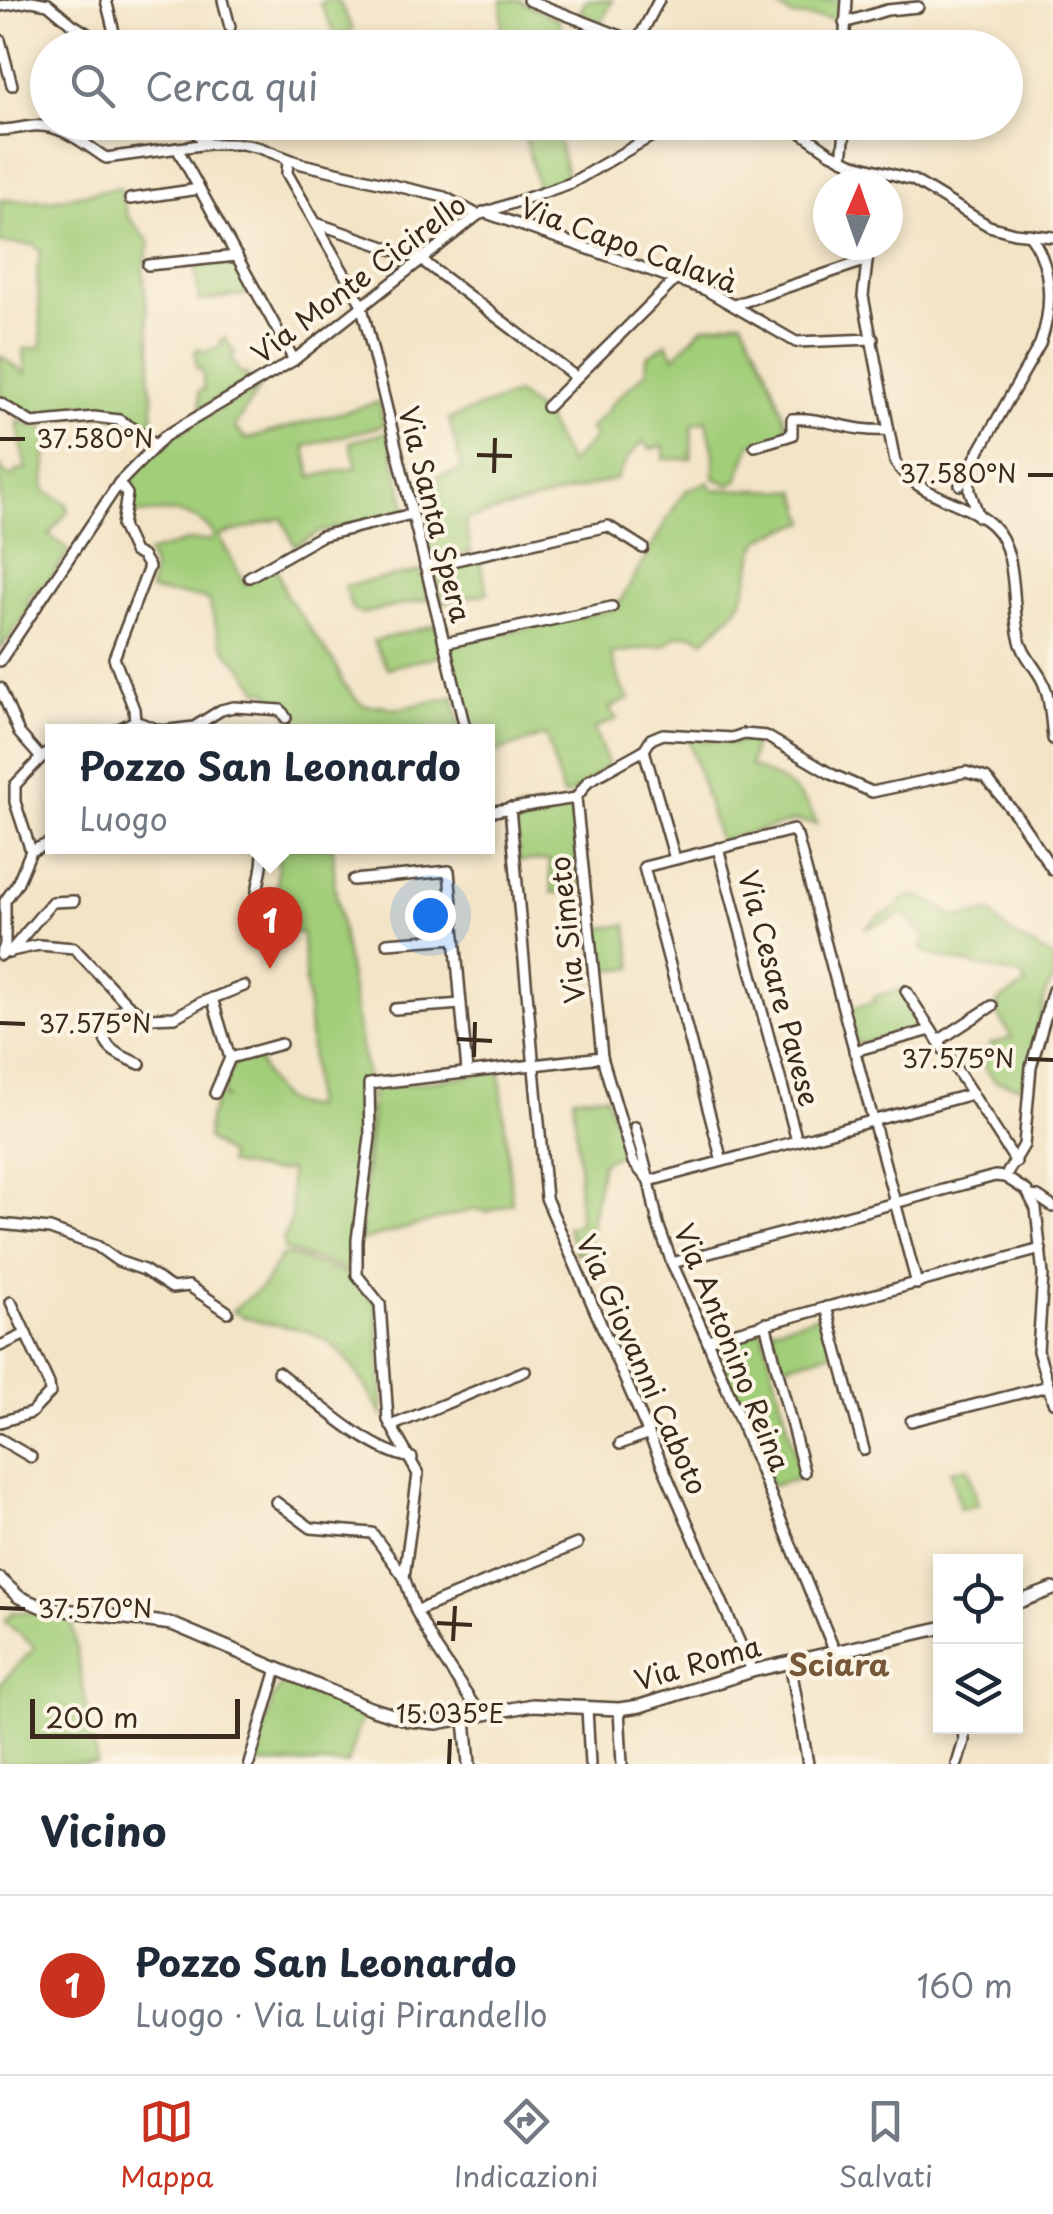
<!DOCTYPE html>
<html lang="it">
<head>
<meta charset="utf-8">
<style>
	:root { --surface:#fff; --page:#f6f6f7; --text:#1f2937; --muted:#747a83; --line:#e0e1e3; --accent:#c8321e }
	body { margin:0; font-family:"Playpen Sans",sans-serif; background:var(--page); color:var(--text) }
	.controls { position:absolute; right:30px; bottom:30px; display:grid; overflow:hidden; border-radius:0px; box-shadow:0 5px 15px #0003 }
	.controls button { width:90px; height:90px; display:grid; place-items:center; padding:0; border:0; border-bottom:2px solid var(--line); background:var(--surface); color:var(--text); font:50px sans-serif }
	.compass { position:absolute; left:813px; top:170px; width:90px; height:90px; border-radius:50%; background:var(--surface); box-shadow:0 5px 15px #0003; rotate:2deg }
	.scale { position:absolute; left:30px; bottom:25px; width:210px; box-sizing:border-box; padding-left:10px; border:5px solid #3b2a1e; border-top:0; font-size:28px; line-height:35px; white-space:nowrap; color:#3b2a1e; -webkit-text-stroke:8px #fcf5e5; paint-order:stroke }
	.you { position:absolute; left:430px; top:915px; width:35px; height:35px; margin:-25px; border:8px solid #fff; border-radius:50%; background:#1a73e8; box-shadow:0 0 0 15px #1a73e833 }
	.badge { display:grid; place-items:center; width:65px; height:65px; border-radius:50%; background:var(--accent); color:#fff; font-size:32px; font-weight:700 }
	.pin { position:absolute; translate:-50% -82px; filter:drop-shadow(0 2px 5px #0008) }
	.pin::after { content:''; position:absolute; top:52px; width:35px; height:30px; background:inherit; clip-path:polygon(0 0,100% 0,50% 100%) }
	.popup { position:absolute; left:45px; top:724px; width:450px; height:130px; box-sizing:border-box; display:grid; place-content:center; border-radius:0px; background:var(--surface); filter:drop-shadow(0 2px 8px #0005); font-size:32px; white-space:nowrap; color:var(--muted) }
	.popup b { font-size:38px; color:var(--text) }
	.popup::after { content:''; position:absolute; left:50%; top:100%; margin-left:-20px; border:20px solid transparent; border-top-color:var(--surface) }
	.list { margin:0; padding:0; list-style:none }
	h2 { display:flex; justify-content:space-between; align-items:center; height:130px; margin:0; padding:0 40px; font-size:42px }
	h2 small { font-size:32px; font-weight:400; color:var(--muted) }
	.list li { display:grid; grid-template-columns:65px 1fr auto; gap:30px; align-items:center; box-sizing:border-box; height:180px; padding:0 40px; border-top:2px solid var(--line) }
	.list b { display:block; font-size:38px; white-space:nowrap }
	.list p { margin:0; font-size:32px; white-space:nowrap; color:var(--muted) }
	.list em { font-size:32px; font-style:normal; color:var(--muted) }
	.icon { flex:none; width:55px; height:55px; fill:none; stroke:currentColor; stroke-width:2; stroke-linecap:round; stroke-linejoin:round }
	.map { position:relative; flex:none; width:1053px; height:1764px; overflow:hidden }
	.search { position:absolute; background:var(--surface); box-shadow:0 5px 15px #0003; left:30px; right:30px; top:30px; height:110px; display:flex; align-items:center; gap:25px; box-sizing:border-box; padding:0 35px; border-radius:55px; color:var(--muted); font-size:38px }
	.sheet { height:310px; background:var(--surface) }
	nav { display:flex; justify-content:space-around; align-items:center; box-sizing:border-box; height:140px; border-top:2px solid var(--line); background:var(--surface); font-size:28px; color:var(--muted) }
	nav a { display:grid; justify-items:center; gap:5px }
	nav .on { color:var(--accent) }
	.map>svg:first-child { display:block }
</style>
</head>
<body>
<div class="map">
<svg width="1053" height="1764" viewBox="0 0 1053 1764">
	<rect width="100%" height="100%" fill="#fcf5e5"/>
	<filter id="ink" filterUnits="userSpaceOnUse"><feTurbulence type="fractalNoise" baseFrequency=".01" numOctaves="2"/><feDisplacementMap in="SourceGraphic" scale="20" xChannelSelector="R" yChannelSelector="G"/><feConvolveMatrix kernelMatrix="1 2 1 2 8 2 1 2 1" color-interpolation-filters="sRGB"/></filter>
	<filter id="wash" filterUnits="userSpaceOnUse"><feTurbulence type="fractalNoise" baseFrequency=".0048" numOctaves="4" result="noise"/><feDisplacementMap in="SourceGraphic" scale="40" xChannelSelector="R" yChannelSelector="G"/><feGaussianBlur stdDeviation="2.25" result="paint"/><feColorMatrix in="noise" values="0 0 0 0 0 0 0 0 0 0 0 0 0 0 0 0 0 1.4 0 .05"/><feComposite in="paint" operator="in"/></filter>
	<g filter="url(#wash)">
		<rect width="100%" height="100%" fill="#f3e4c6"/>
		<g fill="#a2cd79" stroke="#6e7c4c" stroke-width="2.5">
			<polygon points="326,0 338,0 353,29 337,37 320,3"/>
			<polygon points="501,0 518,0 559,19 564,47 502,47"/>
			<polygon points="586,0 613,0 601,23 580,12"/>
			<polygon points="767,0 840,0 837,19 792,16"/>
			<polygon points="521,123 559,123 555,124 567,177 538,188"/>
			<path d="M120 187 127 215 150 243 143 269 152 359 149 379 153 396V438C124 411 95 411 57 417 47 419 36 421 26 416 17 412 8 404 0 398V356L26 374 24 349 42 347 37 270 41 252 34 245 0 243V200H52Z"/>
			<polygon points="233,260 249,294 199,301 195,264"/>
			<polygon points="742,320 766,367 790,433 751,444 737,481 730,485 714,478 714,453 706,420 692,425 691,459 664,459 664,446 650,449 644,441 628,458 616,479 465,520 471,552 432,561 410,484 462,470 449,419 517,394 545,417 569,464 595,437 589,429 610,408 609,406 646,372 647,357 667,343 674,357 703,327"/>
			<polygon points="225,338 235,354 231,357 241,375 246,373 250,380 200,408 199,391 204,390 202,369 197,369 195,351 200,348 203,353 222,345 220,340"/>
			<path d="M260 387 234 427 246 439 379 402 384 425 305 446 311 477 357 467 350 442 388 432 407 512 320 532 295 546 282 518 219 536 245 584 276 566 286 595 336 665 343 683 359 702 366 706 381 705 396 709 454 697 461 731H285L290 716 266 690 260 692C251 676 241 666 229 654 217 641 214 616 209 601 190 593 170 595 150 591L153 568 148 553 187 541 212 540 213 533C190 505 158 512 126 515L133 494 130 482C155 436 217 412 260 387Z"/>
			<polygon points="17,420 30,426 48,429 44,490 67,504 68,511 49,535 69,550 45,588 31,593 27,604 30,608 1,649 0,463 2,471 12,477 17,471 26,470"/>
			<path d="M709 482 712 489 797 491 807 522C736 543 764 541 742 599 736 614 715 629 703 641L695 634 676 636 665 645 611 654 622 688 630 699 609 708 617 719 594 729 608 765C594 774 578 793 563 796L546 735 488 755V732L472 731 451 648 453 644 616 609 678 501 687 490Z"/>
			<polygon points="480,561 488,593 443,603 435,571"/>
			<polygon points="421,571 429,599 361,614 352,609 344,586"/>
			<polygon points="435,625 443,655 387,668 373,641"/>
			<path d="M688 737 732 744 755 737 750 766C779 778 806 792 817 824L795 821 719 841Z"/>
			<polygon points="571,804 580,891 552,893 549,860 519,861 515,811"/>
			<path d="M278 847H333L335 888 367 1080V1139L353 1272 285 1250 283 1240 292 1217 289 1170 272 1172 228 1164V1155L207 1139 208 1121 218 1096 226 1098 222 1088 235 1062 257 1056C268 1083 278 1108 312 1107 314 1048 305 991 302 932L275 933Z"/>
			<path d="M910 896 921 897 957 918 991 912C1009 941 1028 940 1053 958V980L1046 992 1023 1087 995 1081 983 1066 990 1044 1012 1038 995 1009 999 1006 997 1002 1026 985 1022 976 926 954 921 947 927 939 905 914 864 929 878 917 899 907 900 902Z"/>
			<polygon points="627,925 633,968 598,970 594,929"/>
			<polygon points="901,989 925,1027 857,1044 847,1009 875,1002 873,997"/>
			<polygon points="500,1072 512,1203 487,1212 475,1209 361,1241 373,1093 376,1088"/>
			<polygon points="606,1095 625,1151 602,1162 587,1249 576,1254 567,1227 579,1223 578,1177 580,1175 573,1097"/>
			<path d="M288 1255 353 1276 377 1306 383 1416C362 1383 346 1343 307 1331 282 1324 255 1325 232 1311L264 1285 281 1256Z"/>
			<polygon points="823,1315 833,1352 782,1366 772,1328"/>
			<polygon points="762,1330 802,1478 771,1486 716,1343"/>
			<polygon points="968,1467 978,1505 960,1509 951,1471"/>
			<polygon points="32,1612 71,1619 97,1764 0,1764 0,1684 35,1647 4,1621 13,1612"/>
			<polygon points="284,1683 298,1685 357,1709 362,1716 347,1764 254,1764 274,1696"/>
		</g>
	</g>
	<g filter="url(#ink)">
		<g fill="none" stroke-linecap="round" stroke-linejoin="round">
			<g stroke="#574637" stroke-width="14">
				<g id="minor">
					<polyline points="106,0 118,48"/>
					<polyline points="223,0 230,27"/>
					<polyline points="528,0 623,37 640,48"/>
					<polyline points="0,6 32,1 48,4 72,24 110,48"/>
					<polyline points="844,23 887,10 918,7"/>
					<polyline points="0,40 12,85"/>
					<polyline points="636,44 659,0"/>
					<polyline points="844,48 847,0"/>
					<polyline points="184,122 208,144"/>
					<polyline points="786,122 829,152 851,163 913,180 989,226 1014,233 1053,237"/>
					<path d="M0 130C11 130 22 127 33 126 62 124 83 143 106 158L208 144H242L260 148 302 164 444 197 478 215"/>
					<polyline points="177,148 294,360"/>
					<polyline points="842,159 846,122"/>
					<polyline points="288,160 287,173 361,303 466,732"/>
					<polyline points="851,185 851,163"/>
					<polyline points="130,199 199,189"/>
					<polyline points="483,212 706,290 796,342 873,339"/>
					<polyline points="316,223 420,259 576,377"/>
					<path d="M869 245 863 296 895 462C919 499 963 499 992 525 1019 550 1011 603 1019 637 1022 653 1033 664 1041 678 1050 694 1051 720 1053 739"/>
					<polyline points="148,265 237,256"/>
					<polyline points="734,305 867,260"/>
					<polyline points="0,403 32,423 94,417 119,420 143,434 154,445"/>
					<polyline points="547,407 675,280"/>
					<path d="M755 446 792 435V419C827 417 851 433 888 430"/>
					<polyline points="969,471 970,491 979,517"/>
					<polyline points="119,483 127,494 122,526 134,552 142,556 149,567 114,658 134,709 135,721"/>
					<path d="M960 485 1040 344C1053 308 1053 265 1029 234"/>
					<polyline points="425,567 608,526 643,548"/>
					<polyline points="249,577 321,536 412,514"/>
					<polyline points="444,643 612,607"/>
					<polyline points="0,661 119,483 165,436 294,360 478,215 571,183 676,122"/>
					<polyline points="0,688 19,733 41,758 52,750"/>
					<polyline points="112,732 135,721 161,731 194,727 221,710 234,707 281,710 286,718"/>
					<polyline points="644,750 675,859"/>
					<polyline points="576,798 602,1057 633,1162 649,1181 658,1224 672,1263 707,1340 835,1652"/>
					<polyline points="510,808 546,1198 752,1671"/>
					<polyline points="488,812 576,798 588,781 644,750 651,739 663,734 732,738 744,734 766,736 831,774 872,792 966,772 986,778 1016,815 1053,870"/>
					<polyline points="718,848 797,1141"/>
					<polyline points="31,851 52,842"/>
					<polyline points="353,880 449,871 467,1071"/>
					<path d="M256 917C252 893 266 871 262 846"/>
					<polyline points="387,943 455,938"/>
					<polyline points="2,953 39,945 74,948 128,1005 147,1018 175,1017 200,1003 244,986"/>
					<polyline points="9,953 52,902 74,901"/>
					<polyline points="1,955 5,945 5,901 17,884 31,851 15,802 15,785 41,758"/>
					<polyline points="906,991 1016,1162"/>
					<polyline points="212,998 230,1058 215,1093"/>
					<path d="M128 1005 105 1023C99 1049 119 1055 140 1064"/>
					<polyline points="395,1009 461,1004"/>
					<polyline points="938,1041 992,1006"/>
					<polyline points="854,1051 931,1030"/>
					<polyline points="230,1058 281,1044"/>
					<polyline points="635,1127 649,1181 972,1094"/>
					<polyline points="722,1161 644,867 793,830 797,836 917,1284"/>
					<polyline points="1005,1177 1027,1191 1036,1209 1043,1275 1038,1351 1053,1402"/>
					<polyline points="1005,1177 1024,1145 1031,1067 1053,990"/>
					<polyline points="1031,1196 1038,1197 1053,1207"/>
					<polyline points="0,1224 50,1229 97,1246 118,1261 144,1270 172,1288 189,1286 228,1312"/>
					<polyline points="672,1263 995,1176 1005,1177"/>
					<polyline points="11,1302 26,1334"/>
					<polyline points="826,1307 864,1450"/>
					<polyline points="765,1323 804,1472"/>
					<polyline points="707,1340 1041,1249"/>
					<polyline points="0,1346 26,1334 49,1384 50,1393 31,1413 0,1422"/>
					<path d="M278 1372C314 1399 367 1451 412 1458"/>
					<polyline points="911,1421 1048,1386"/>
					<polyline points="391,1426 525,1371"/>
					<polyline points="0,1439 31,1457"/>
					<polyline points="620,1444 649,1433"/>
					<polyline points="276,1502 311,1528 372,1533 404,1577"/>
					<polyline points="416,1611 577,1544"/>
					<polyline points="790,1662 808,1764"/>
					<polyline points="587,1708 590,1764"/>
					<polyline points="619,1709 622,1764"/>
					<polyline points="481,1716 436,1648 416,1611 404,1577 418,1474 388,1420 380,1304 357,1275 357,1240 370,1137 369,1084 602,1057"/>
					<polyline points="249,1764 277,1669"/>
					<polyline points="957,1764 964,1741 963,1726"/>
				</g>
			</g>
			<g stroke="#574637" stroke-width="16">
				<g id="major">
					<polyline points="0,1579 19,1597 42,1607 172,1624 370,1708 408,1720 437,1723 532,1705 619,1709 640,1706 752,1671 940,1628"/>
					<polyline points="1016,1603 1053,1589"/>
					<polyline points="465,1719 469,1764"/>
				</g>
			</g>
			<use href="#minor" stroke="#fff" stroke-width="9"/>
			<use href="#major" stroke="#fff" stroke-width="11"/>
		</g>
	</g>
	<path fill="none" stroke="#3b2a1e" stroke-width="4" d="M0 439H25M477 455 512 456M494 473 495 438M1028 475H1053M0 1023 25 1024M457 1039 492 1041M474 1057 475 1022M1028 1059 1053 1060M0 1608 25 1609M437 1623 472 1625M453 1641 455 1606M449 1764 450 1739"/>
	<g text-anchor="middle" dominant-baseline="central" stroke-width="8" stroke-linejoin="round" paint-order="stroke">
		<g font-size="28" fill="#3b2a1e" stroke="#fcf5e5">
			<text transform="translate(629 244) rotate(20)">Via Capo Calavà</text>
			<text transform="translate(358 278) rotate(-37)">Via Monte Cicirello</text>
			<text transform="translate(436 514) rotate(76)">Via Santa Spera</text>
			<text transform="translate(566 930) rotate(-96)">Via Simeto</text>
			<text transform="translate(780 988) rotate(75)">Via Cesare Pavese</text>
			<text transform="translate(733 1347) rotate(68)">Via Antonino Reina</text>
			<text transform="translate(643 1364) rotate(66)">Via Giovanni Caboto</text>
			<text transform="translate(697 1662) rotate(-16)">Via Roma</text>
		</g>
		<g font-size="30" font-weight="bold" fill="#765739" stroke="#fcf5e5">
			<text x="839" y="1663">Sciara</text>
		</g>
	</g>
	<g font-size="25" text-anchor="middle" fill="#3b2a1e" stroke="#fcf5e5" stroke-width="8" stroke-linejoin="round" paint-order="stroke">
		<text x="95" y="448">37.580°N</text>
		<text x="958" y="483">37.580°N</text>
		<text x="95" y="1033">37.575°N</text>
		<text x="958" y="1068">37.575°N</text>
		<text x="95" y="1618">37.570°N</text>
		<text x="450" y="1723">15.035°E</text>
	</g>
</svg>
<div class="controls">
<button><svg class="icon" aria-label="locate" viewBox="0 0 24 24"><circle cx="12" cy="12" r="6"/><path d="M12 2v4M12 18v4M2 12h4M18 12h4"/></svg></button>
<button><svg class="icon" aria-label="layers" viewBox="0 0 24 24"><path d="M12 4l9 5-9 5-9-5zM3 14l9 5 9-5"/></svg></button>
</div>
<svg class="compass" viewBox="-18 -18 36 36"><path d="M0-13l5 13h-10z" fill="#e53935"/><path d="M0 13l5-13h-10z" fill="#747a83"/></svg>
<div class="scale">200 m</div>
<div class="you"></div>
<div class="pin badge" style="left:270px;top:969px">1</div>
<div class="popup"><b>Pozzo San Leonardo</b>Luogo</div>
<div class="search"><svg class="icon" aria-label="search" viewBox="0 0 24 24"><circle cx="10" cy="10" r="6"/><path d="M15 15l6 6"/></svg>Cerca qui</div>
</div>
<section class="sheet">
<h2>Vicino<small></small></h2>
<ul class="list">
<li><span class="badge">1</span><div><b>Pozzo San Leonardo</b><p>Luogo · Via Luigi Pirandello</p></div><em>160 m</em></li>
</ul>
</section>
<nav>
<a class="on"><svg class="icon" aria-label="map" viewBox="0 0 24 24"><path d="M3 6l6-2 6 2 6-2v14l-6 2-6-2-6 2zM9 4v14M15 6v14"/></svg>Mappa</a>
<a><svg class="icon" aria-label="directions" viewBox="0 0 24 24"><path d="M12 3l9 9-9 9-9-9zM9 14v-3h6M13 9l2 2-2 2"/></svg>Indicazioni</a>
<a><svg class="icon" aria-label="saved" viewBox="0 0 24 24"><path d="M7 4h10v16l-5-4-5 4z"/></svg>Salvati</a>
</nav>
</body>
</html>
